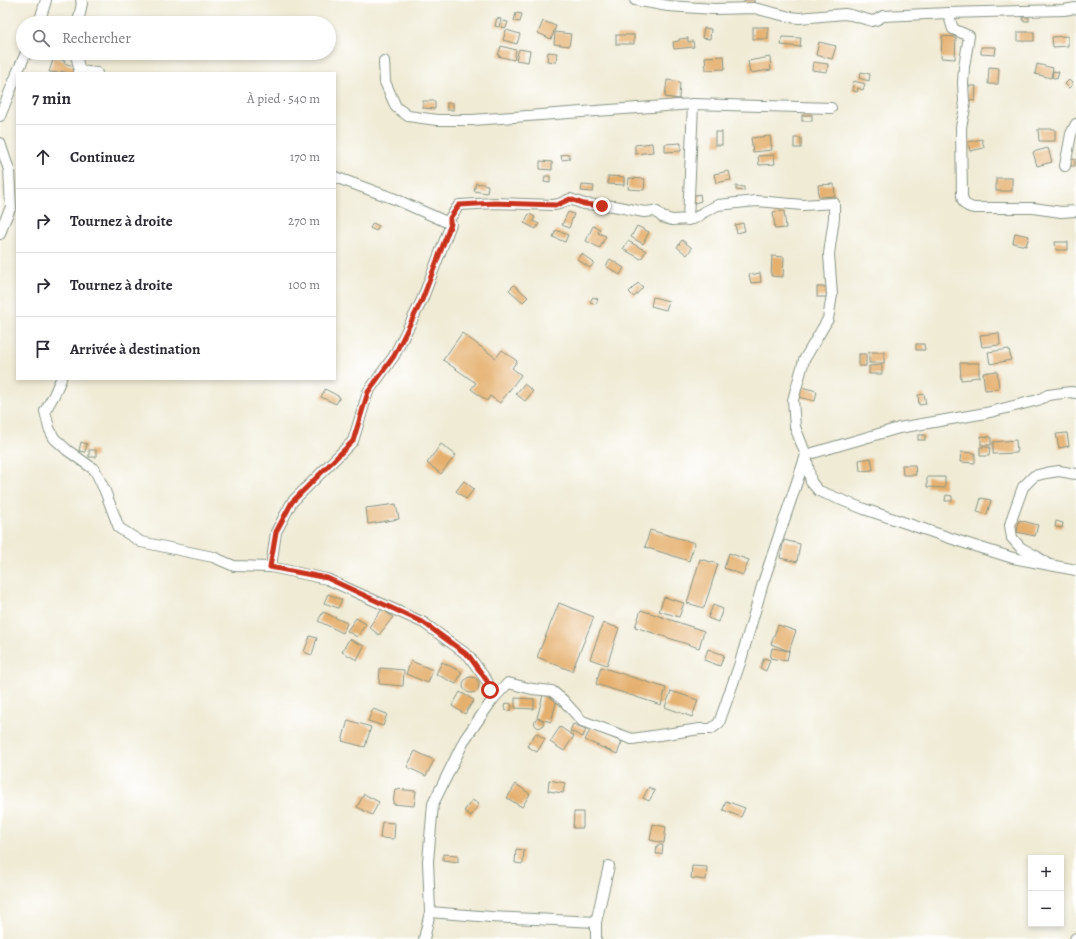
<!DOCTYPE html>
<html lang="fr">
<head>
<meta charset="utf-8">
<style>
	:root { --surface:#fff; --page:#f7f7f7; --text:#2b2b33; --muted:#7c7c81; --line:#e1e1e2 }
	body { margin:0; font-family:Alegreya,serif; background:var(--page); color:var(--text) }
	.controls { position:absolute; right:12px; bottom:12px; display:grid; overflow:hidden; border-radius:0px; box-shadow:0 2px 6px #0003 }
	.controls button { width:36px; height:36px; display:grid; place-items:center; padding:0; border:0; border-bottom:1px solid var(--line); background:var(--surface); color:var(--text); font:20px sans-serif }
	.stop { position:absolute; width:12px; height:12px; margin:-9px; border:3px solid #c8321e; border-radius:50%; background:#fff }
	.stop.end { background:#c8321e; border-color:#fff; box-shadow:0 1px 4px #0008 }
	.list { margin:0; padding:0; list-style:none }
	h2 { display:flex; justify-content:space-between; align-items:center; height:52px; margin:0; padding:0 16px; font-size:17px }
	h2 small { font-size:13px; font-weight:400; color:var(--muted) }
	.list li { display:grid; grid-template-columns:26px 1fr auto; gap:12px; align-items:center; box-sizing:border-box; height:64px; padding:0 16px; border-top:1px solid var(--line) }
	.list b { display:block; font-size:15px; white-space:nowrap }
	.list em { font-size:13px; font-style:normal; color:var(--muted) }
	.icon { flex:none; width:22px; height:22px; fill:none; stroke:currentColor; stroke-width:2; stroke-linecap:round; stroke-linejoin:round }
	.map { position:relative; flex:none; width:1076px; height:939px; overflow:hidden }
	.search { position:absolute; background:var(--surface); box-shadow:0 2px 6px #0003; left:16px; top:16px; width:320px; height:44px; display:flex; align-items:center; gap:10px; box-sizing:border-box; padding:0 14px; border-radius:22px; color:var(--muted); font-size:15px }
	.panel { position:absolute; background:var(--surface); box-shadow:0 2px 6px #0003; left:16px; top:72px; width:320px; height:308px; border-radius:0px }
	.map>svg:first-child { display:block }
</style>
</head>
<body>
<div class="map">
<svg width="1076" height="939" viewBox="0 0 1076 939">
	<rect width="100%" height="100%" fill="#fff"/>
	<filter id="ink" filterUnits="userSpaceOnUse"><feTurbulence type="fractalNoise" baseFrequency=".025" numOctaves="2"/><feDisplacementMap in="SourceGraphic" scale="8" xChannelSelector="R" yChannelSelector="G"/><feConvolveMatrix kernelMatrix="1 2 1 2 8 2 1 2 1" color-interpolation-filters="sRGB"/></filter>
	<filter id="wash" filterUnits="userSpaceOnUse"><feTurbulence type="fractalNoise" baseFrequency=".012" numOctaves="4" result="noise"/><feDisplacementMap in="SourceGraphic" scale="16" xChannelSelector="R" yChannelSelector="G"/><feGaussianBlur stdDeviation="0.9" result="paint"/><feColorMatrix in="noise" values="0 0 0 0 0 0 0 0 0 0 0 0 0 0 0 0 0 1.4 0 .05"/><feComposite in="paint" operator="in"/></filter>
	<g filter="url(#wash)">
		<rect width="100%" height="100%" fill="#f0ebd5"/>
		<g id="blocks">
			<g fill="#e5b06e">
				<polygon points="744,0 754,0 754,4 745,5"/>
				<polygon points="516,13 522,14 520,22 514,21"/>
				<rect x="1023" y="17" width="6" height="4"/>
				<polygon points="497,18 501,19 499,27 495,26"/>
				<polygon points="503,21 508,22 506,28 501,27"/>
				<polygon points="543,21 556,26 551,39 538,33"/>
				<rect x="753" y="27" width="15" height="12"/>
				<polygon points="704,28 711,29 710,39 702,38"/>
				<polygon points="506,30 520,34 517,44 503,40"/>
				<polygon points="555,32 571,34 569,46 554,44"/>
				<rect x="1018" y="32" width="16" height="9"/>
				<rect x="616" y="35" width="18" height="9"/>
				<polygon points="942,36 956,37 955,59 941,58"/>
				<polygon points="1068,36 1068,46 1053,47 1052,37"/>
				<polygon points="782,37 801,38 800,47 781,45"/>
				<polygon points="688,38 688,42 693,41 694,47 674,49 673,42 679,41 679,39"/>
				<polygon points="819,42 836,46 832,59 816,55"/>
				<polygon points="501,46 516,50 514,60 498,56"/>
				<polygon points="981,47 996,47 995,55 981,54"/>
				<polygon points="519,49 530,51 528,62 516,60"/>
				<polygon points="548,52 557,53 556,62 547,61"/>
				<polygon points="724,56 725,69 706,70 705,57"/>
				<polygon points="54,57 65,61 64,63 77,67 75,73 68,73 61,71 61,73 49,72"/>
				<polygon points="770,57 771,70 750,73 748,61"/>
				<polygon points="813,62 828,64 827,72 812,70"/>
				<polygon points="1037,64 1053,68 1051,78 1035,74"/>
				<polygon points="989,67 999,68 998,84 988,84"/>
				<polygon points="1053,71 1059,72 1057,79 1052,77"/>
				<polygon points="861,72 870,74 869,81 859,78"/>
				<polygon points="667,80 680,82 679,99 665,97"/>
				<polygon points="1069,80 1073,84 1069,88 1065,84"/>
				<polygon points="854,81 865,84 863,90 858,88 857,92 852,90"/>
				<polygon points="968,86 976,86 975,101 967,100"/>
				<polygon points="423,101 435,101 435,109 423,108"/>
				<rect x="447" y="103" width="6" height="7"/>
				<rect x="802" y="115" width="10" height="6"/>
				<polygon points="1038,129 1055,129 1055,141 1039,141"/>
				<rect x="715" y="132" width="7" height="13"/>
				<polygon points="770,136 772,150 753,152 751,138"/>
				<rect x="794" y="138" width="7" height="10"/>
				<polygon points="982,139 984,148 970,151 968,142"/>
				<polygon points="652,143 653,152 635,154 635,145"/>
				<polygon points="681,143 681,151 665,152 665,144"/>
				<polygon points="1048,148 1052,162 1037,166 1033,152"/>
				<polygon points="569,154 570,159 562,160 561,155"/>
				<polygon points="774,155 775,164 759,165 758,156"/>
				<polygon points="1075,159 1075,166 1068,166 1068,160"/>
				<polygon points="540,161 552,162 552,170 540,169"/>
				<polygon points="729,171 731,180 716,183 714,174"/>
				<polygon points="545,176 550,176 550,183 544,182"/>
				<polygon points="608,176 624,177 624,185 608,184"/>
				<polygon points="629,178 645,179 644,190 628,189"/>
				<rect x="996" y="178" width="16" height="13"/>
				<polygon points="476,183 488,185 487,193 474,191"/>
				<polygon points="834,184 835,196 819,197 818,185"/>
				<polygon points="582,185 594,186 593,192 581,191"/>
				<polygon points="736,186 744,187 744,191 736,190"/>
				<polygon points="700,194 701,201 694,203 692,196"/>
				<polygon points="784,211 786,228 775,229 773,212"/>
				<polygon points="568,212 574,214 569,228 562,225"/>
				<polygon points="529,214 535,217 533,221 539,224 536,229 524,223"/>
				<polygon points="373,223 379,226 376,231 370,228"/>
				<polygon points="743,223 745,231 737,233 735,225"/>
				<polygon points="593,226 600,229 598,233 606,236 600,248 586,241"/>
				<polygon points="637,226 649,232 643,244 631,237"/>
				<polygon points="556,230 568,235 565,242 553,237"/>
				<polygon points="1015,233 1029,236 1026,246 1013,243"/>
				<polygon points="682,240 692,248 687,255 677,247"/>
				<polygon points="628,241 646,251 641,259 623,249"/>
				<polygon points="1055,242 1068,242 1068,250 1056,250"/>
				<polygon points="582,254 594,263 590,268 577,259"/>
				<polygon points="772,256 784,257 783,277 771,276"/>
				<polygon points="610,259 624,268 620,275 606,266"/>
				<polygon points="760,273 761,282 751,283 749,275"/>
				<polygon points="638,283 643,287 634,297 629,292"/>
				<polygon points="514,285 528,297 523,302 509,290"/>
				<rect x="817" y="287" width="12" height="10"/>
				<polygon points="593,297 598,299 596,304 590,302"/>
				<polygon points="653,297 669,301 666,310 651,306"/>
				<polygon points="462,333 496,358 502,350 517,361 512,368 521,375 500,403 490,396 487,401 471,389 476,383 443,360"/>
				<polygon points="999,333 1000,345 982,347 980,335"/>
				<polygon points="916,344 924,344 925,350 916,350"/>
				<polygon points="1009,349 1011,360 990,364 988,352"/>
				<rect x="869" y="352" width="15" height="11"/>
				<rect x="859" y="354" width="7" height="12"/>
				<polygon points="960,363 979,363 979,377 971,378 971,379 961,380"/>
				<polygon points="882,365 882,374 869,374 869,366"/>
				<polygon points="997,371 999,389 985,390 983,373"/>
				<polygon points="524,384 533,391 525,401 516,394"/>
				<polygon points="801,387 817,391 815,401 798,397"/>
				<polygon points="325,389 340,397 336,404 321,397"/>
				<polygon points="924,394 926,404 919,405 918,395"/>
				<polygon points="1067,433 1069,446 1059,448 1056,434"/>
				<rect x="918" y="435" width="7" height="5"/>
				<polygon points="981,436 991,437 991,445 981,445"/>
				<polygon points="1016,440 1017,453 993,454 993,442"/>
				<polygon points="81,442 87,444 85,452 79,451"/>
				<polygon points="441,444 456,455 441,474 427,463"/>
				<polygon points="980,447 990,447 989,456 980,456"/>
				<rect x="89" y="450" width="7" height="7"/>
				<polygon points="961,452 975,453 975,463 960,462"/>
				<polygon points="871,458 873,470 860,471 859,460"/>
				<polygon points="902,465 915,465 916,475 903,475"/>
				<polygon points="927,477 945,477 945,488 927,487"/>
				<polygon points="464,481 474,489 466,499 456,491"/>
				<polygon points="946,495 952,496 952,501 945,501"/>
				<polygon points="981,498 991,500 987,514 977,512"/>
				<polygon points="396,504 399,519 368,524 366,508"/>
				<polygon points="1019,520 1038,525 1035,536 1017,532"/>
				<polygon points="1056,521 1063,523 1062,528 1055,527"/>
				<polygon points="650,530 695,543 689,561 645,547"/>
				<polygon points="784,540 800,544 797,562 780,558"/>
				<polygon points="729,553 749,560 743,575 724,568"/>
				<polygon points="700,559 718,564 704,608 687,603"/>
				<polygon points="328,594 342,600 338,608 324,603"/>
				<polygon points="664,597 684,603 679,617 659,611"/>
				<polygon points="559,603 594,617 572,671 537,657"/>
				<polygon points="713,605 723,609 718,622 708,618"/>
				<polygon points="382,609 393,617 379,635 369,627"/>
				<polygon points="641,610 704,631 699,648 635,627"/>
				<polygon points="323,612 347,623 343,633 318,621"/>
				<polygon points="356,618 366,624 357,637 347,631"/>
				<polygon points="603,623 619,628 607,665 590,659"/>
				<polygon points="778,625 796,631 789,651 771,644"/>
				<polygon points="310,636 317,638 312,655 304,652"/>
				<polygon points="349,639 364,646 357,660 342,652"/>
				<polygon points="772,648 789,651 787,661 770,658"/>
				<polygon points="708,649 724,655 720,666 704,660"/>
				<polygon points="764,658 770,660 766,671 760,668"/>
				<polygon points="411,661 433,670 428,683 406,674"/>
				<polygon points="442,662 462,672 456,684 436,674"/>
				<polygon points="601,667 666,688 661,705 596,684"/>
				<polygon points="380,668 404,670 403,686 379,684"/>
				<circle cx="471" cy="685" r="8"/>
				<polygon points="671,691 698,700 692,717 665,707"/>
				<polygon points="460,692 474,700 465,714 452,706"/>
				<polygon points="543,695 557,699 551,722 537,718"/>
				<polygon points="515,698 534,699 534,709 515,708"/>
				<circle cx="508" cy="707" r="4"/>
				<polygon points="373,709 387,714 383,726 368,721"/>
				<circle cx="539" cy="723" r="4.5"/>
				<polygon points="348,720 371,727 365,747 342,741"/>
				<polygon points="573,724 586,729 583,737 570,731"/>
				<polygon points="560,727 574,736 564,751 550,742"/>
				<polygon points="591,728 622,742 617,754 585,740"/>
				<polygon points="536,733 545,739 537,752 527,746"/>
				<polygon points="415,751 434,760 426,776 407,767"/>
				<polygon points="549,780 565,783 563,793 548,791"/>
				<polygon points="516,784 530,794 522,807 507,798"/>
				<polygon points="649,787 655,791 649,801 643,798"/>
				<polygon points="395,789 416,791 414,806 393,804"/>
				<polygon points="364,794 379,802 372,815 357,807"/>
				<polygon points="472,800 479,804 471,816 464,811"/>
				<polygon points="726,801 745,808 741,817 723,810"/>
				<polygon points="574,812 583,812 583,828 573,828"/>
				<polygon points="382,822 395,823 394,839 380,838"/>
				<polygon points="653,824 666,827 664,843 650,840"/>
				<polygon points="657,845 663,845 662,854 656,854"/>
				<polygon points="516,849 524,850 523,864 515,863"/>
				<polygon points="443,854 458,855 458,862 443,860"/>
				<polygon points="692,866 707,867 706,880 691,878"/>
			</g>
		</g>
	</g>
	<g filter="url(#ink)">
		<use href="#blocks" fill-opacity="0" stroke="#889484" stroke-width="1"/>
		<g fill="none" stroke-linecap="round" stroke-linejoin="round">
			<g stroke="#889484" stroke-width="12">
				<g id="minor">
					<polyline points="635,0 668,6 714,9 754,8 790,17 799,18 844,14 851,15 872,21 876,20 883,16 948,13 1064,10 1076,8"/>
					<path d="M948 13 953 29 969 36 964 67 963 83 964 101 965 108 961 127 962 196C963 204 966 206 974 208H1033L1061 212 1076 211"/>
					<polyline points="39,23 46,0"/>
					<polyline points="78,23 82,3 81,0"/>
					<path d="M76 53C76 59 79 63 79 71L97 73"/>
					<polyline points="384,61 385,82 396,107 408,116 437,120 472,120 693,104 831,108"/>
					<polyline points="17,73 26,53"/>
					<polyline points="0,116 17,74"/>
					<polyline points="0,143 9,170 11,207 4,222 0,234"/>
					<polyline points="1065,166 1071,134 1076,124"/>
					<polyline points="688,220 693,104"/>
					<polyline points="450,223 450,218 459,205 495,203 554,205 559,204 570,199 584,204 614,206 644,212 654,211 657,212 662,217 672,220 693,219 697,217 704,212 718,205 756,201 803,205 834,203 834,218 829,254 832,295 828,319 804,360 793,400 795,427 806,455 811,482 819,491 864,509 965,543 1013,558 1076,570"/>
					<polyline points="61,379 54,395 45,411 49,428 54,438 67,450 95,470 105,491 119,528 141,542 213,557 234,566 271,567 327,579 424,623 469,656 487,681 493,699 508,683 532,689 552,691 563,700 582,721 632,739 700,729 711,729 719,723 740,663 763,583 806,455 899,428 986,413 1038,400 1048,395 1071,392 1076,393"/>
					<polyline points="1046,563 1036,556 1021,548 1012,538 1010,525 1013,515 1023,487 1034,476 1046,473 1059,471 1076,474"/>
					<polyline points="271,567 276,532 292,502 353,441 368,392 394,356 422,300 451,224 395,199 335,177"/>
					<polyline points="430,912 491,917 596,922"/>
					<polyline points="424,939 430,912 428,861 433,804 465,739 493,699"/>
					<polyline points="596,939 596,922 609,866"/>
					<polyline points="1075,939 1076,938"/>
				</g>
			</g>
			<use href="#minor" stroke="#fff" stroke-width="10"/>
		</g>
	</g>
	<g fill="none" stroke-linecap="round" stroke-linejoin="round" filter="url(#ink)">
		<polyline stroke="#c8321e" stroke-width="5" points="490,690 487,681 469,656 424,623 327,578 270,567 276,532 292,502 353,441 368,392 394,356 422,300 451,224 450,223 450,218 459,205 495,203 557,205 570,199 584,204 602,206"/>
	</g>
</svg>
<div class="controls">
<button>+</button>
<button>−</button>
</div>
<div class="stop" style="left:490px;top:690px"></div>
<div class="stop end" style="left:602px;top:206px"></div>
<div class="search"><svg class="icon" aria-label="search" viewBox="0 0 24 24"><circle cx="10" cy="10" r="6"/><path d="M15 15l6 6"/></svg>Rechercher</div>
<section class="panel">
<h2>7 min<small>À pied · 540 m</small></h2>
<ul class="list">
<li><svg class="icon" aria-label="ahead" viewBox="0 0 24 24"><path d="M12 20V5M6 11l6-6 6 6"/></svg><div><b>Continuez</b></div><em>170 m</em></li>
<li><svg class="icon" aria-label="right" viewBox="0 0 24 24"><path d="M7 20v-9h11M14 6l5 5-5 5"/></svg><div><b>Tournez à droite</b></div><em>270 m</em></li>
<li><svg class="icon" aria-label="right" viewBox="0 0 24 24"><path d="M7 20v-9h11M14 6l5 5-5 5"/></svg><div><b>Tournez à droite</b></div><em>100 m</em></li>
<li><svg class="icon" aria-label="arrive" viewBox="0 0 24 24"><path d="M6 21V4h12l-3 4 3 4H6"/></svg><div><b>Arrivée à destination</b></div></li>
</ul>
</section>
</div>
</body>
</html>
